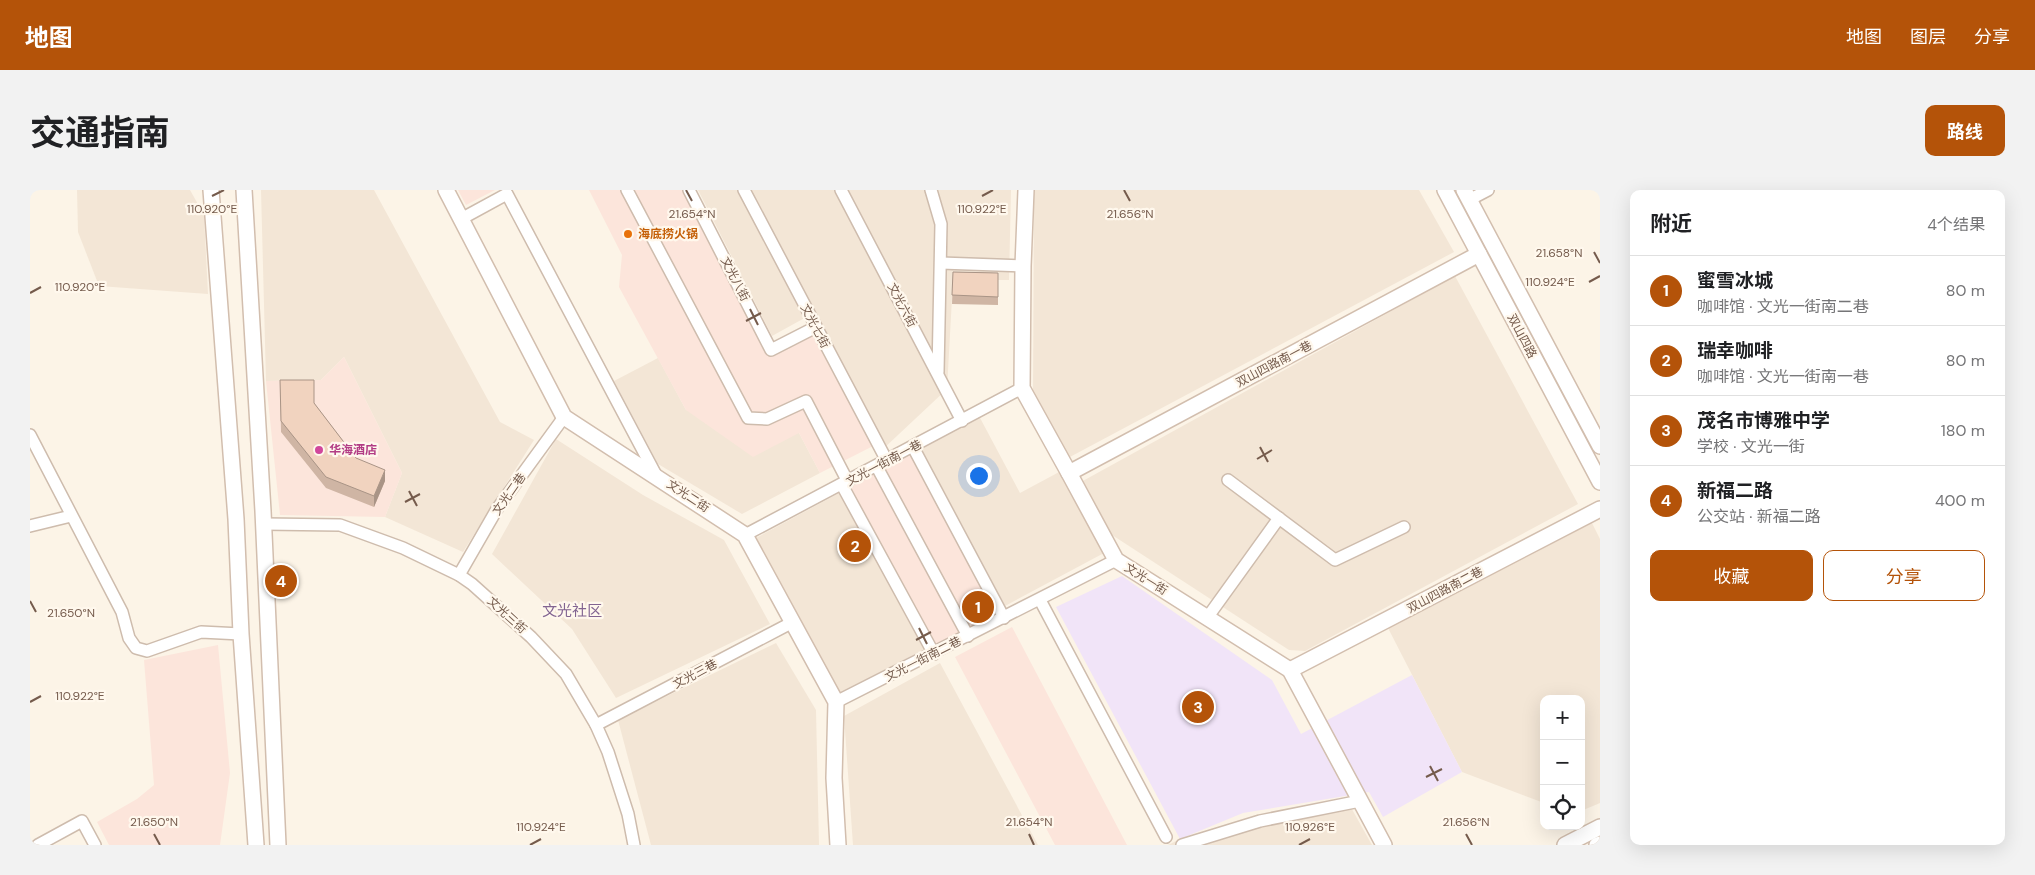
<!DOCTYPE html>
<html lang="zh">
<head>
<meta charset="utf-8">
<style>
	:root { --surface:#fff; --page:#f2f2f2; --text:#202124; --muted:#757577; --line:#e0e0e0; --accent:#b45309 }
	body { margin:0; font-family:"DM Sans","Noto Sans SC",sans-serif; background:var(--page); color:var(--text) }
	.controls { position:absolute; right:15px; bottom:15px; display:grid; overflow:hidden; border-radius:10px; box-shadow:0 5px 20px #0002 }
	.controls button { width:45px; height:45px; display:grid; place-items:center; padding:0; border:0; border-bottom:1px solid var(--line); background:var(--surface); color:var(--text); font:25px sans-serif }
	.you { position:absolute; left:948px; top:285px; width:18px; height:18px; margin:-12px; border:4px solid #fff; border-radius:50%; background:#1a73e8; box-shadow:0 0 0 8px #1a73e833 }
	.badge { display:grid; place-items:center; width:32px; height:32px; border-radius:50%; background:var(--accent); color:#fff; font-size:16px; font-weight:700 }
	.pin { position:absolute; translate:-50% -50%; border:2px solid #fff; box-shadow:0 1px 5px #0006 }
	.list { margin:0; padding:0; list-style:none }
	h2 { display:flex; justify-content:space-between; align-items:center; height:65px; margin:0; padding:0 20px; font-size:21px }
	h2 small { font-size:16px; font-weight:400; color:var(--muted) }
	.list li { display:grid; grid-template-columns:32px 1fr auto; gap:15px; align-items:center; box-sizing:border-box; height:70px; padding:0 20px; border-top:1px solid var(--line) }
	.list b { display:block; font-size:19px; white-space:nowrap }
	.list p { margin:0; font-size:16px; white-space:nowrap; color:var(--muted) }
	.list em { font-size:16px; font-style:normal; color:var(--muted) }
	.actions { display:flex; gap:10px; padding:15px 20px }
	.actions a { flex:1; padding:11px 0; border:1px solid var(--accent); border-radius:10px; text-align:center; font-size:18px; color:var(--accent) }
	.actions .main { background:var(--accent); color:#fff }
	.icon { flex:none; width:28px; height:28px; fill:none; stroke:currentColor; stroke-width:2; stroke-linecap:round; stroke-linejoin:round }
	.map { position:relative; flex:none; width:1570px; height:655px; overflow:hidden; border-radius:10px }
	header { display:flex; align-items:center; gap:30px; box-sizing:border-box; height:70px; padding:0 25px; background:var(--accent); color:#fff }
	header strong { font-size:24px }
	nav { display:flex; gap:28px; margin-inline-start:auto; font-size:18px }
	.intro { display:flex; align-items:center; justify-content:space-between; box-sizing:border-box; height:120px; padding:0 30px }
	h1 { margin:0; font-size:35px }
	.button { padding:12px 22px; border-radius:10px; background:var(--accent); color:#fff; font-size:18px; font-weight:700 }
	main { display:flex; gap:30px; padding:0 30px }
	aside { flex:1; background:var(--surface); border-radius:10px; box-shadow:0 5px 20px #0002 }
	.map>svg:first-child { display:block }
</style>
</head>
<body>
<header>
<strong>地图</strong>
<nav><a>地图</a><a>图层</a><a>分享</a></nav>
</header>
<div class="intro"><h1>交通指南</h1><a class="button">路线</a></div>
<main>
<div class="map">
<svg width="1570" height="655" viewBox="0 0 1570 655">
	<rect width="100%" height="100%" fill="#fcf4e7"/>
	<g fill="#f3e6d6">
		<polygon points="47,0 160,0 174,25 178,104 69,96 48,42"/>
		<polygon points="231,0 344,0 470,232 504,250 433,362 355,327 372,283 314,167 291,190 236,191"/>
		<polygon points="668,0 981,0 979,90 923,90 917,199 852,260 780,125 742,146"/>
		<polygon points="1004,0 1389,0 1424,62 1038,268 1003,204"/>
		<polygon points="1425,86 1548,314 1275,461 1259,460 1079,343 1051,292"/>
		<polygon points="628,168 656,220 769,243 790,283 712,324 628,274 584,191"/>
		<polygon points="949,226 990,303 1031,281 1074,363 975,416 891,258"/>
		<polygon points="526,249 613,305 694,350 740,434 586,508 542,439 462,364"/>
		<polygon points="811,302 896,458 811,504 726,348"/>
		<polygon points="1562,333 1570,349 1570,613 1551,621 1551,509 1514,509 1514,613 1432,582 1358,438"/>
		<polygon points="746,453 786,520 789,655 621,655 588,530"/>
		<polygon points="910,473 1008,655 823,655 814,526"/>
		<polygon points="1319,614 1342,655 1138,655 1150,649"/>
	</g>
	<g fill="#fce5db">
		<polygon points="428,0 465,0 436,15"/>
		<polygon points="559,0 659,0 741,160 786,137 847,254 790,283 769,243 723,267 656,220 589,97 592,65"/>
		<polygon points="314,167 372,283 355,327 250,325 236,191 291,190"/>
		<polygon points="883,257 974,428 904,464 812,295"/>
		<polygon points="982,437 1097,655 1025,655 925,467"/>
		<polygon points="188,455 200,583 190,655 79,655 67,632 107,609 124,595 114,470"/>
	</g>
	<polygon fill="#f1e4f8" points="1092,386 1242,490 1271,544 1382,485 1432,582 1353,627 1339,602 1213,623 1150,649 1026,417"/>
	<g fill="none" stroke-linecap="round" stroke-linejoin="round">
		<g stroke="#cebcad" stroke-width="14">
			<g id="street">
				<polyline points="597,0 718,228 737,229 776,211 818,292"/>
				<polyline points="659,0 741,160 786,137"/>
				<polyline points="714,0 857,271"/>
				<polyline points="811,0 932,231"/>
				<polyline points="901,0 911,34 908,182"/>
				<polyline points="1439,10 1458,0"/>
				<polyline points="431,29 477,4 626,285"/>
				<polyline points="911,73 993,76"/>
				<polyline points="0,245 92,422 99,448 106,458 117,461 171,442 211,444"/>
				<polyline points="883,257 974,428"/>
				<polyline points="847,277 938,446"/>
				<polyline points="1198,290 1305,370 1374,337"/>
				<polyline points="812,295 904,464"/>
				<polyline points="234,334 310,335 373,358 429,385 442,394 501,447 536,484 566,535 578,562 598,624 604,655"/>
				<polyline points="0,336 41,326"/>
				<polyline points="715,345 992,198"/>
				<polyline points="429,385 467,319 534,227"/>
				<polyline points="1010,410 1136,647"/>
				<polyline points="1177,428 1249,328"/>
				<polyline points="806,512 1086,370"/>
				<polyline points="566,535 763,432"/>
				<polyline points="8,655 52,631 65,655"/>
				<polyline points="1152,655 1230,631 1330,611"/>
			</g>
		</g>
		<g stroke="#d2beae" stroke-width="18">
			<g id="secondary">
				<polyline points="181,0 206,329 211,444 226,655"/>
				<polyline points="214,0 233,321 248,655"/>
				<polyline points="416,0 534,227 715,345 806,512 804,588 808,655"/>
				<polyline points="996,0 993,76 992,198 1039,283 1086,370 1260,480 1354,655"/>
				<polyline points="1415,0 1570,292"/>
				<polyline points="1434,0 1570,256"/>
				<polyline points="1039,283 1449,64"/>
				<polyline points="1260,480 1570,319"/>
				<polyline points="1535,655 1570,637"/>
				<polyline points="1567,655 1570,654"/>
			</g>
		</g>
		<use href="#street" stroke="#fff" stroke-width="11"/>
		<use href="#secondary" stroke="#fff" stroke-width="15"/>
	</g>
	<g fill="#cfb5a4">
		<polygon points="923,82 968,83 968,115 922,114"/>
		<polygon points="250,190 284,213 326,268 355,291 344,317 296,298 251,242"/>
	</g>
	<polygon fill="#a99486" points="355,280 355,291 344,317 344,306"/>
	<g fill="#f1d3bf" stroke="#a99486">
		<polygon points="923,82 968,83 968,107 922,105"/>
		<polygon points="250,190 284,190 284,213 326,268 355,280 344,306 296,287 251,231"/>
	</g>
	<path fill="none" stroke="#755b4c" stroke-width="2" d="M656 0 662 11M1094 0 1100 11M182 6 194 0M952 6 963 0M1564 62 1570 73M1559 92 1570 86M0 103 11 97M720 119 728 135M716 131 731 123M1230 257 1238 272M1227 269 1242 260M379 301 387 316M375 312 390 304M0 411 6 422M889 438 897 454M886 450 901 442M0 512 11 506M1400 576 1408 591M1396 587 1412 579M124 644 130 655M999 644 1004 655M1436 644 1442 655M500 655 511 649M1269 655 1280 649"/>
	<circle fill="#e8710a" stroke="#fff8ed" stroke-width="2" cx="598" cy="44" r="5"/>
	<circle fill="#d1479c" stroke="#fff8ed" stroke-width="2" cx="289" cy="260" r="5"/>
	<g text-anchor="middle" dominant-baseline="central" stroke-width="4.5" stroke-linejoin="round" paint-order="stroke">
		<g font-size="12" font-weight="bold" fill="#c56008" stroke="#fff8ed" text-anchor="start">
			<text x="608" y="44">海底捞火锅</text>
		</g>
		<g font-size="12" fill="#755b4c" stroke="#fff8ed">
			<text transform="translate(705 89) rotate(63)">文光八街</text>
			<text transform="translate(872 115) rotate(62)">文光六街</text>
			<text transform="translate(785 136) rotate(62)">文光七街</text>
			<text transform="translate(1492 146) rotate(62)">双山四路</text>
			<text transform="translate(1244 174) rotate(-28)">双山四路南一巷</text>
			<text transform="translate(854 273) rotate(-28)">文光一街南一巷</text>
			<text transform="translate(479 304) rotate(-55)">文光二巷</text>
			<text transform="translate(658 306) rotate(33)">文光二街</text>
			<text transform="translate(1116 389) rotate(32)">文光一街</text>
			<text transform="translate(1415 400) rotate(-28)">双山四路南二巷</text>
			<text transform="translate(477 425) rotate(42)">文光三街</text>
			<text transform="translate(893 469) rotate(-27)">文光一街南二巷</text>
			<text transform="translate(665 484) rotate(-28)">文光三巷</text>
		</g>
		<g font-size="12" font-weight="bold" fill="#b23c85" stroke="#fff8ed" text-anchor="start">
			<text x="299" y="260">华海酒店</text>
		</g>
		<g font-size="15" fill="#826491" stroke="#fff8ed">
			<text x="542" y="421">文光社区</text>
		</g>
	</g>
	<g font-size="12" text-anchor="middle" fill="#755b4c" stroke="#fff8ed" stroke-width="4.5" stroke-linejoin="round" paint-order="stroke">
		<text x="182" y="23">110.920°E</text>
		<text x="952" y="23">110.922°E</text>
		<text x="662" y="28">21.654°N</text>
		<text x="1100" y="28">21.656°N</text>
		<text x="1529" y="67">21.658°N</text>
		<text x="1520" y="96">110.924°E</text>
		<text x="50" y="101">110.920°E</text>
		<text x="41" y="427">21.650°N</text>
		<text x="50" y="510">110.922°E</text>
		<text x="124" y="636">21.650°N</text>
		<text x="999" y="636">21.654°N</text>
		<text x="1436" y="636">21.656°N</text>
		<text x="511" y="641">110.924°E</text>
		<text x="1280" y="641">110.926°E</text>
	</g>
</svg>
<div class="controls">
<button>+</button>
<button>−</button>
<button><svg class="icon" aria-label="locate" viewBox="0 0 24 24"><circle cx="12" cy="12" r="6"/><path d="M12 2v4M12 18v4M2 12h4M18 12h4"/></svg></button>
</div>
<div class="you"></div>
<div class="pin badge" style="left:948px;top:417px">1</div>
<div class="pin badge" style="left:825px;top:356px">2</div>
<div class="pin badge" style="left:1168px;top:517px">3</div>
<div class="pin badge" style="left:251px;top:391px">4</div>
</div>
<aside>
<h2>附近<small>4个结果</small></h2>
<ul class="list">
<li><span class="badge">1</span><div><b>蜜雪冰城</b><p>咖啡馆 · 文光一街南二巷</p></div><em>80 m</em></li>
<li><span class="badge">2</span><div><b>瑞幸咖啡</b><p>咖啡馆 · 文光一街南一巷</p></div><em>80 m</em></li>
<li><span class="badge">3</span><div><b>茂名市博雅中学</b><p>学校 · 文光一街</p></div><em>180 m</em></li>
<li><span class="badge">4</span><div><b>新福二路</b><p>公交站 · 新福二路</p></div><em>400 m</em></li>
</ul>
<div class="actions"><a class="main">收藏</a><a>分享</a></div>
</aside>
</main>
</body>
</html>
